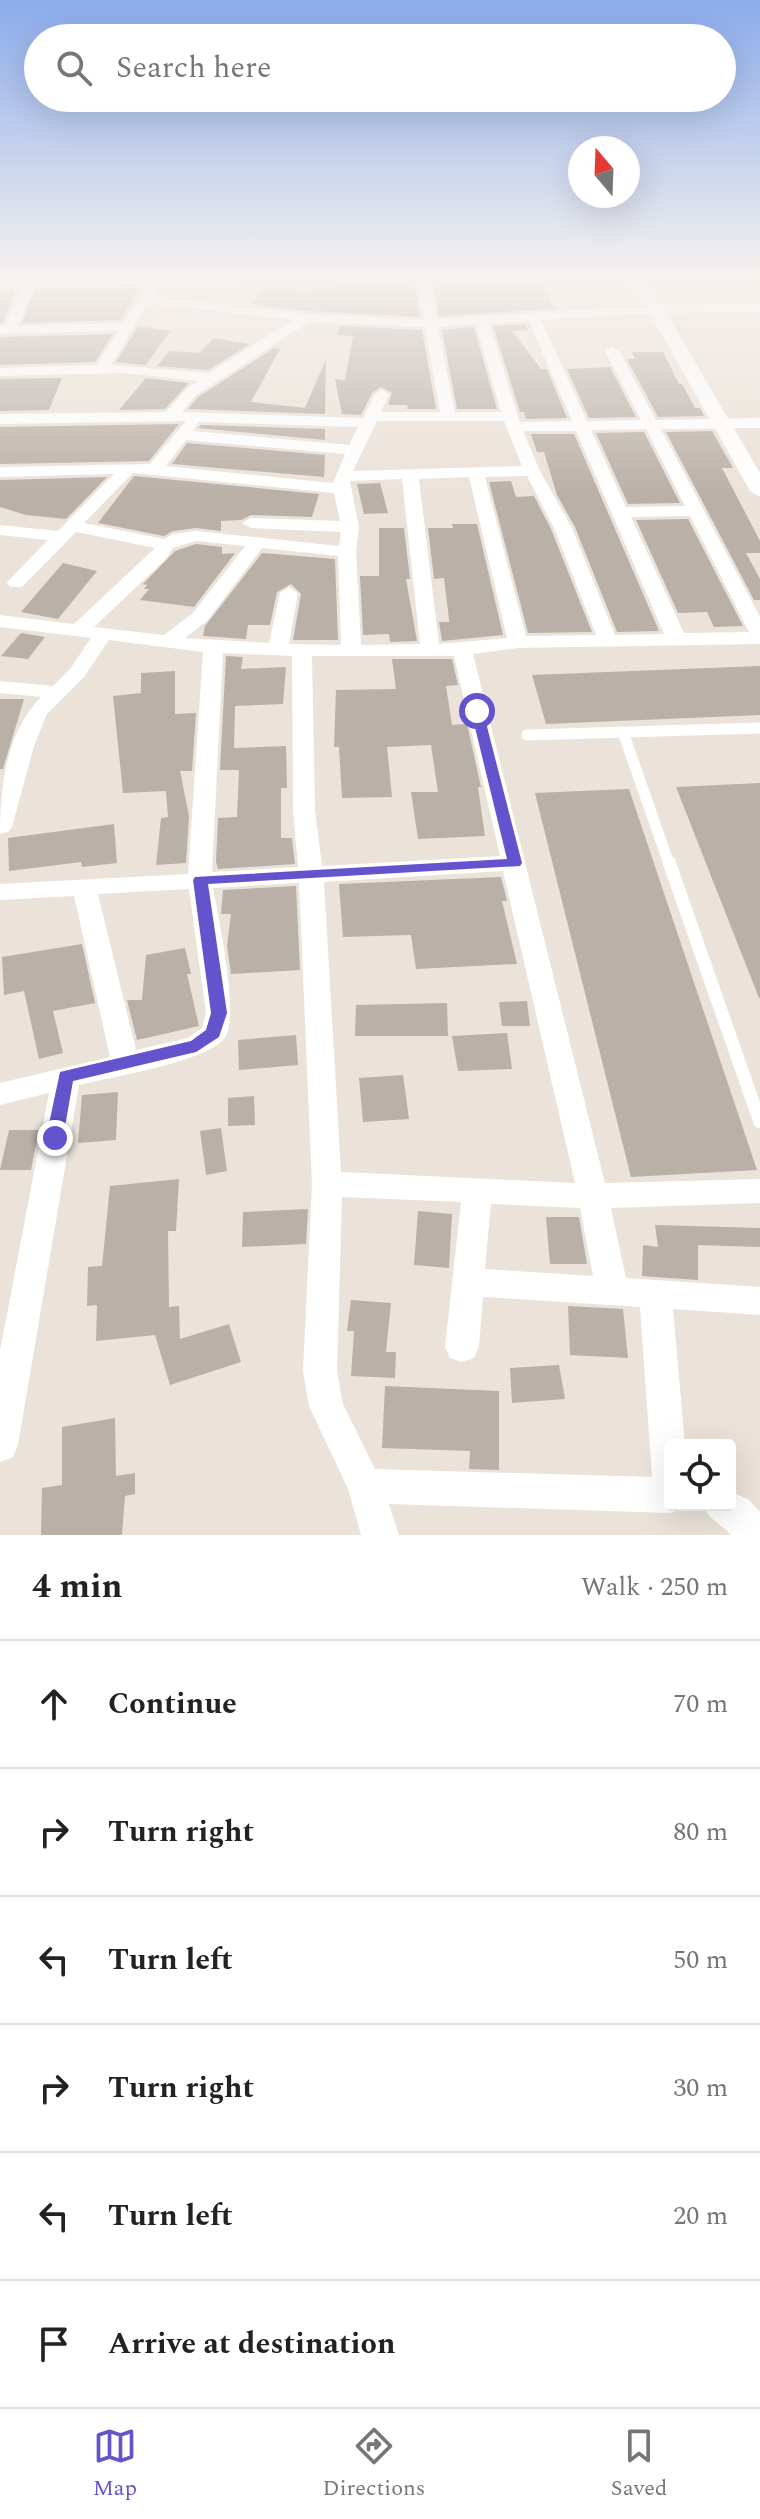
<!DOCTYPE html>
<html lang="en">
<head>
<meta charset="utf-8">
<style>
	:root { --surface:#fff; --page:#f6f6f6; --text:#222; --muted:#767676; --line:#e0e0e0; --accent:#6353cc }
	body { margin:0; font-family:Spectral,serif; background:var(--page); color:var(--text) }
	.controls { position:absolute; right:24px; bottom:24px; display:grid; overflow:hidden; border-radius:8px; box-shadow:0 8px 32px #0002 }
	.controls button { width:72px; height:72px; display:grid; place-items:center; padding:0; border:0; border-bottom:2px solid var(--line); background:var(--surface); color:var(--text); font:40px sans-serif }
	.compass { position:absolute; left:568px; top:136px; width:72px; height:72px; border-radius:50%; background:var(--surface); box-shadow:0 8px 32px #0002; rotate:341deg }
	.stop { position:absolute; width:24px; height:24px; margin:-18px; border:6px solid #6353cc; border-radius:50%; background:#fff }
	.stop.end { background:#6353cc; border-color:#fff; box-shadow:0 2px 8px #0008 }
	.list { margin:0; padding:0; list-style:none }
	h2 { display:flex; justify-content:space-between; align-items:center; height:104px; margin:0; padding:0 32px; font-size:34px }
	h2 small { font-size:26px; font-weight:400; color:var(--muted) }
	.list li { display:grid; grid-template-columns:52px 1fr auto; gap:24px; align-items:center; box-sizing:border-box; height:128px; padding:0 32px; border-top:2px solid var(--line) }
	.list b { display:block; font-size:30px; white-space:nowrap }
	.list em { font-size:26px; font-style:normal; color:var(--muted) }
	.icon { flex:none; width:44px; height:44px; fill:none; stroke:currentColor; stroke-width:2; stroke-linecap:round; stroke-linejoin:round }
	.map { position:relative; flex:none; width:760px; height:1535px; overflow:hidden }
	.search { position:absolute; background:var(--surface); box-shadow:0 8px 32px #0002; left:24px; right:24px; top:24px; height:88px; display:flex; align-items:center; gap:20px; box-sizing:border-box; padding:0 28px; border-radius:44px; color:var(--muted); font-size:30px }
	.sheet { height:872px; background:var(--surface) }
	nav { display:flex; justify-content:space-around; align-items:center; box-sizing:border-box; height:112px; border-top:2px solid var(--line); background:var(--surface); font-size:22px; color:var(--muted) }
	nav a { display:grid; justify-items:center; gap:4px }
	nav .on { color:var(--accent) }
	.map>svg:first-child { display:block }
</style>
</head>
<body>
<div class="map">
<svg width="760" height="1535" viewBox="0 0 760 1535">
	<rect width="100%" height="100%" fill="#ebe2d9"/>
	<g fill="#b9b0a8">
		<polygon points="542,283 554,309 439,316 434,287"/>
		<polygon points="380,286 415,287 420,317 306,311 249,304 266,288 316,291 317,287"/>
		<polygon points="140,287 121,320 22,323 35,289"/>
		<polygon points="16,289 3,323 0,323 0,290"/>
		<polygon points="525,324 528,330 512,331 541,369 547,369 567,418 526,419 524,412 520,412 493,326"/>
		<polygon points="138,326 170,331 146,365 116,362"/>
		<polygon points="340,326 422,330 436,409 407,409 408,405 388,405 392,393 381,387 372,393 361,415 342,414 335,379 345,380 353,336 337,335"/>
		<polygon points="474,327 497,409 457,409 442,330"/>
		<polygon points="113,334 95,362 0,365 0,337"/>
		<polygon points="214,338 250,344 208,370 157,366 170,351 199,353"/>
		<polygon points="274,348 280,349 251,402 305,408 326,359 325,414 188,409 198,397"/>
		<polygon points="632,352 663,352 679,384 682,384 695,408 700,408 704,416 658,417 627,359 635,359"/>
		<polygon points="610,367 636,417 589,418 567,369"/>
		<polygon points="62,378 49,410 0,411 0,379"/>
		<polygon points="146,378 189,383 165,409 119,410"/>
		<polygon points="179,424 149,461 0,464 0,427"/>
		<polygon points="201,425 325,429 325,440 198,428"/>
		<polygon points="712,431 733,468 722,468 760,541 760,553 746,553 760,579 760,600 754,600 666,432"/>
		<polygon points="644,432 680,503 628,504 596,433"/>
		<polygon points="531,434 574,434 659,631 617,632 575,527 557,495 544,452 537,452"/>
		<polygon points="187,443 325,455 324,477 172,464"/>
		<polygon points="134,476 319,494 312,517 251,515 241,520 221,521 221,531 196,528 173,531 164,536 98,523"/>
		<polygon points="107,477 66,519 26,515 0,507 0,480"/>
		<polygon points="511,481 516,497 534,496 551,529 592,632 528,633 489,482"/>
		<polygon points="380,483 388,513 364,514 357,484"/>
		<polygon points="688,519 743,626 714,627 707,612 678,613 636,520"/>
		<polygon points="452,524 477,524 503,635 442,641 439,622 450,622 450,627 444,578 434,579 428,528 453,528"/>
		<polygon points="379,528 404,528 410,579 406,579 417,641 390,642 389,634 363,635 360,576 379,576"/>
		<polygon points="196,544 222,547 222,554 235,553 194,607 140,600 149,589 144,589 147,585 143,584 175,551"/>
		<polygon points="262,553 335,559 338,640 293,640 301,594 291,584 277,592 270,625 248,625 246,639 203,636 205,626"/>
		<polygon points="63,563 97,571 58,619 21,612"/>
		<polygon points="21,633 45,637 28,659 1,656"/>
		<polygon points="226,656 243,657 241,669 286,667 283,704 235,706 234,748 286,746 287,788 281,788 281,838 292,838 295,864 218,869 216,862 218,818 237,817 239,770 220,770"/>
		<polygon points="392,659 452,659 458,685 446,686 452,725 467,724 481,787 478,787 485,836 418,839 411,792 438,792 431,745 387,747 392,797 342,798 339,747 334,747 336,690 396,689"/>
		<polygon points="760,666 760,715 546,724 532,675"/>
		<polygon points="175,671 175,714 196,713 192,771 180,771 189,816 186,863 156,865 161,818 168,817 166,791 123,793 113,696 141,693 141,673"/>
		<polygon points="0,699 24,699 3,769 0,769"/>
		<polygon points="760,783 760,998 759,998 676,787"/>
		<polygon points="629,789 757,1170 631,1177 535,793"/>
		<polygon points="114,824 117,863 82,867 81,862 9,871 8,838"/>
		<polygon points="501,877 507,901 502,901 517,964 416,969 411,935 343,937 339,884"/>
		<polygon points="296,886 300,970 231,974 227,946 231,914 221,914 223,890"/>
		<polygon points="82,944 95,1003 53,1011 63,1053 39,1059 24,991 4,995 2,957"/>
		<polygon points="185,948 191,974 187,974 199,1026 137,1040 127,1000 142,1000 146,955"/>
		<polygon points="527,1001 530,1026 502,1026 499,1002"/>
		<polygon points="447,1003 448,1036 355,1036 356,1005"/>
		<polygon points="507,1033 512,1069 458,1071 452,1036"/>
		<polygon points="296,1035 298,1065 239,1070 238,1040"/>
		<polygon points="403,1075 409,1119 363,1122 359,1078"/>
		<polygon points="118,1092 116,1140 78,1143 82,1095"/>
		<polygon points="254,1096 255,1125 228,1126 228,1098"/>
		<polygon points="221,1128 227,1171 206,1175 200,1131"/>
		<polygon points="9,1130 39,1130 31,1170 0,1170"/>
		<polygon points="179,1179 176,1231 168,1231 169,1307 179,1306 180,1339 229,1324 241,1362 170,1385 155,1335 96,1341 97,1305 87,1306 88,1267 102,1266 110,1186"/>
		<polygon points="308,1209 306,1244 242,1247 243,1212"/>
		<polygon points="418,1211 452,1214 449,1268 414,1265"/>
		<polygon points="546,1217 579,1217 587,1264 550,1264"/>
		<polygon points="655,1225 760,1228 760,1247 698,1245 698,1280 642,1276 643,1245 658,1247"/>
		<polygon points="351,1300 391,1303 386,1352 396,1352 395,1378 351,1376 354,1331 347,1331"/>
		<polygon points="568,1306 623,1309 628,1358 570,1355"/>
		<polygon points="559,1365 565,1399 512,1403 510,1368"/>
		<polygon points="385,1386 499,1391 499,1470 469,1469 470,1451 382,1448"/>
		<polygon points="115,1418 116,1476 135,1473 135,1494 125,1496 122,1535 41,1535 42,1488 62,1485 62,1427"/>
	</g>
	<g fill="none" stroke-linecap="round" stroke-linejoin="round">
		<g stroke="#fff" stroke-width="11">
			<polyline points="623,732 669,864"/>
			<polyline points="527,735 760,728"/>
		</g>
		<polyline stroke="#fff" stroke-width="13" points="669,862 760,1122"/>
		<g fill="#fff" fill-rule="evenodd">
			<path d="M0 279H243L237 283 155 284 158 287 153 296 306 314 416 320H424L417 279H429L437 319 656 305 760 304V312L656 313 541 320 587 421 641 420 605 351 612 347 619 351 656 420 760 418V428L661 429 760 617V644L518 648 473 654 605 1183 760 1179V1203L611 1208 626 1278 760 1287V1315L673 1309 685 1445H670V1505H684L683 1508 670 1513 389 1504 399 1535H361L348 1489 309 1406 303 1371 312 1184 299 883 213 888C218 917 241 1019 224 1039 205 1062 111 1077 79 1085L18 1445 13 1457 0 1462V1351L49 1093 0 1105V1083L110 1057 74 896 0 900V884L188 874 203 652 109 640 84 677 47 714 34 746 12 827 8 832 0 834C0 787 6 732 41 697L0 693V681L53 686 70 669 91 638 0 627V615L74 624 155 548 76 532 22 587H10L7 583 10 579 48 540 0 535V525L58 531 114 474 0 477V467L150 464 186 421 0 424V414L166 412 186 389 198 381 125 373 0 376V368L97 365 118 331 0 334V326H5L21 286 0 287ZM148 284 123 323 18 326 33 286ZM148 303 293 320 209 373 111 365ZM529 321 572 421 520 422 489 323ZM309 322 425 327 440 412H381L389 394 382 390 375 394 363 418 182 412 196 395ZM476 324 501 412H455L438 327ZM377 421H504L522 466 353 471ZM199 422 358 427 349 445 193 431ZM646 429 685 506 626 507 591 430ZM523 431H576L664 634 615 635 572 528 540 471ZM186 440 345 454 333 483 166 466ZM133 473 334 493 340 521 251 518 242 523 251 528 341 532 339 546 196 531 173 534 164 539 84 523ZM527 476 554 528 596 635 526 636 485 477ZM469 477 507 638 439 644 419 479ZM402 479 420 644 361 645 356 552 359 527 350 481ZM690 516 749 632 684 633 631 517ZM196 541 245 546 193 613 164 635 94 627 166 559 173 548ZM262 548 338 556 341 645 289 644 298 593 289 587 280 593 269 643 185 638 207 621ZM223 653 292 656 293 810 298 867 212 872ZM312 656H454L500 856 322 866 315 810ZM503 871 575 1183 341 1172 324 882ZM189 889 206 1013 202 1028 188 1038 136 1050 98 894ZM342 1197 461 1202 445 1347 450 1358 462 1362 474 1358 479 1347 483 1297 640 1307 652 1477 375 1469 343 1404 337 1371ZM491 1204 580 1208 593 1276 485 1269Z"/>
			<path d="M730 1491 749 1500 760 1512V1535H731C720 1523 709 1520 703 1505H730Z"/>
		</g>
		<polygon fill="#fff" fill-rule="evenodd" points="625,279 641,279 664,309 760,473 760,497 750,491 648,310"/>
	</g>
	<linearGradient id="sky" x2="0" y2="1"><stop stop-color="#8babeb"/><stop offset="0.56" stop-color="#f6f2ee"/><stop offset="1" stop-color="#f6f2ee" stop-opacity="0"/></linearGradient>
	<rect width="760" height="494" fill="url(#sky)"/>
	<polygon fill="#6353cc" points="477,707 483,711 522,863 520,866 208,884 227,1013 219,1037 196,1052 73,1081 63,1138 55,1145 49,1143 46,1138 60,1072 191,1041 206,1030 211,1013 193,880 195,877 507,859 471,711"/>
</svg>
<div class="controls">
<button><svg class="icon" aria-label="locate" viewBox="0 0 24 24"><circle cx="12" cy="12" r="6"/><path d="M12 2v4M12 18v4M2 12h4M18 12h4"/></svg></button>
</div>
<svg class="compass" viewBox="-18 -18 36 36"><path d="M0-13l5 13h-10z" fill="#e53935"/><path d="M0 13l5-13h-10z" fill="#767676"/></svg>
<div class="stop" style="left:477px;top:711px"></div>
<div class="stop end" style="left:55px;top:1138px"></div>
<div class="search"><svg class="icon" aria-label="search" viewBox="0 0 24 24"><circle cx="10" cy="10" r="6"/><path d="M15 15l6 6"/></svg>Search here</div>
</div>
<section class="sheet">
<h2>4 min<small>Walk · 250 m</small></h2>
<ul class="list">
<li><svg class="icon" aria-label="ahead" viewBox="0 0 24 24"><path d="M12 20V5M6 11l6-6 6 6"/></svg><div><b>Continue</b></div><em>70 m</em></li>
<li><svg class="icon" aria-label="right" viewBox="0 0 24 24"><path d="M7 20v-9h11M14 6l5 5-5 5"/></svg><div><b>Turn right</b></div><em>80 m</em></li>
<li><svg class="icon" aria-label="left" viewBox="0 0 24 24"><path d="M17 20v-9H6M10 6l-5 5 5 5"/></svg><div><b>Turn left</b></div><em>50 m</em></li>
<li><svg class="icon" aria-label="right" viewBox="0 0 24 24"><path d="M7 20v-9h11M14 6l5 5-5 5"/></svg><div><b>Turn right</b></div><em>30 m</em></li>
<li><svg class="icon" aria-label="left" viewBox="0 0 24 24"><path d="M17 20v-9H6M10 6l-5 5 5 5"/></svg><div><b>Turn left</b></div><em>20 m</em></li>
<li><svg class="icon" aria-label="arrive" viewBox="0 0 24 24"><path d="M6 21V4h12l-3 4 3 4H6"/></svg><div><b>Arrive at destination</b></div></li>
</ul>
</section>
<nav>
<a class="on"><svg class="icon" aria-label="map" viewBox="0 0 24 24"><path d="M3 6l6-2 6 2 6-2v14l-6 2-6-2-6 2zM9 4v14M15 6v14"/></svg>Map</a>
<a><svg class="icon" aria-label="directions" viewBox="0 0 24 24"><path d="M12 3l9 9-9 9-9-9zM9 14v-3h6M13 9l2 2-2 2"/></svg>Directions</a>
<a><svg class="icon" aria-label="saved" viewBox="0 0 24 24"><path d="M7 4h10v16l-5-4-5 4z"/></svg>Saved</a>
</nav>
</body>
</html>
